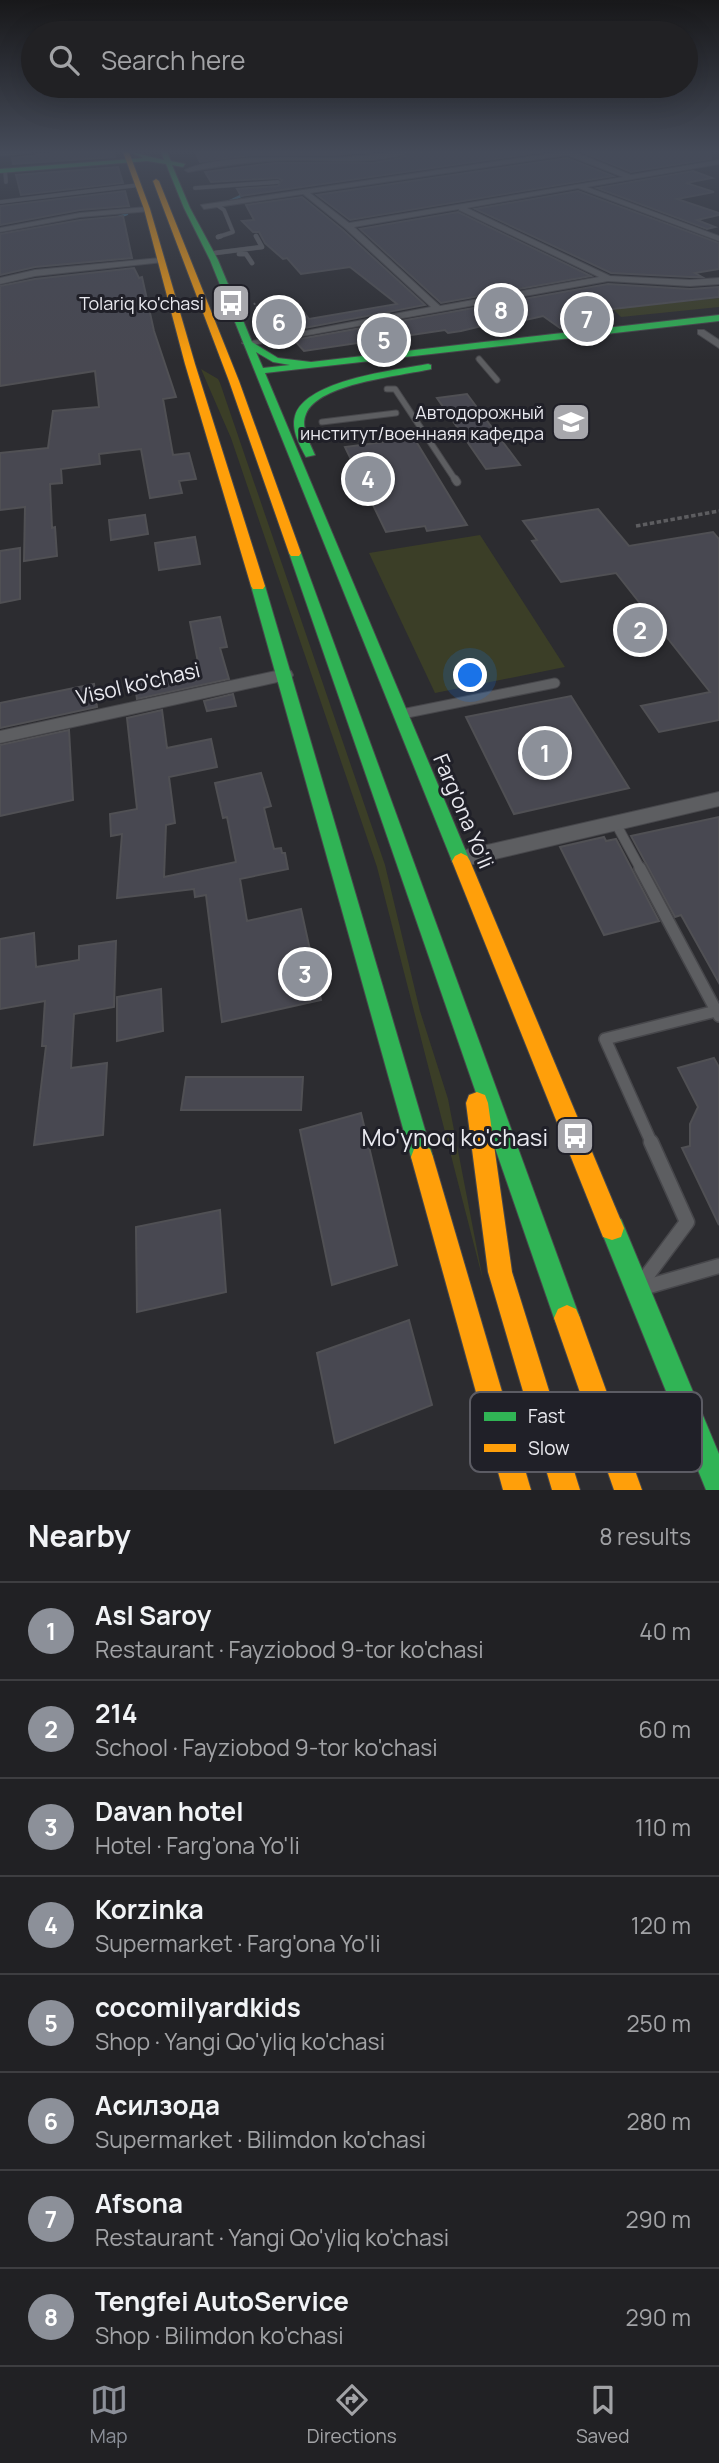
<!DOCTYPE html>
<html lang="en">
<head>
<meta charset="utf-8">
<style>
	:root { --surface:#212124; --page:#29292c; --text:#f1f3f6; --muted:#a2a3a6; --line:#3e3e41; --accent:#8c9099 }
	body { margin:0; font-family:Manrope,sans-serif; background:var(--page); color:var(--text) }
	.you { position:absolute; left:471px; top:676px; width:24px; height:24px; margin:-18px; border:5px solid #fff; border-radius:50%; background:#1a73e8; box-shadow:0 0 0 10px #1a73e833 }
	.badge { display:grid; place-items:center; width:46px; height:46px; border-radius:50%; background:var(--accent); color:#fff; font-size:23px; font-weight:700 }
	.pin { position:absolute; translate:-50% -50%; border:4px solid #fff; box-shadow:0 2px 7px #0006 }
	.list { margin:0; padding:0; list-style:none }
	h2 { display:flex; justify-content:space-between; align-items:center; height:91px; margin:0; padding:0 28px; font-size:30px }
	h2 small { font-size:23px; font-weight:400; color:var(--muted) }
	.list li { display:grid; grid-template-columns:46px 1fr auto; gap:21px; align-items:center; box-sizing:border-box; height:98px; padding:0 28px; border-top:2px solid var(--line) }
	.list b { display:block; font-size:26px; white-space:nowrap }
	.list p { margin:0; font-size:23px; white-space:nowrap; color:var(--muted) }
	.list em { font-size:23px; font-style:normal; color:var(--muted) }
	.icon { flex:none; width:38px; height:38px; fill:none; stroke:currentColor; stroke-width:2; stroke-linecap:round; stroke-linejoin:round }
	.map { position:relative; flex:none; width:719px; height:1490px; overflow:hidden }
	.search { position:absolute; background:var(--surface); box-shadow:0 7px 28px #0002; left:21px; right:21px; top:21px; height:77px; display:flex; align-items:center; gap:18px; box-sizing:border-box; padding:0 24px; border-radius:38px; color:var(--muted); font-size:26px }
	.sheet { height:875px; background:var(--surface) }
	nav { display:flex; justify-content:space-around; align-items:center; box-sizing:border-box; height:98px; border-top:2px solid var(--line); background:var(--surface); font-size:19px; color:var(--muted) }
	nav a { display:grid; justify-items:center; gap:4px }
	nav .on { color:var(--accent) }
	.map>svg:first-child { display:block }
</style>
</head>
<body>
<div class="map">
<svg width="719" height="1490" viewBox="0 0 719 1490">
	<rect width="100%" height="100%" fill="#2c2c30"/>
	<g fill="#3b3e27">
		<polygon points="719,298 719,307 621,317 613,309"/>
		<polygon points="201,369 218,379 220,383 385,865 420,1011 448,1099 483,1280 377,867 231,438"/>
		<polygon points="480,535 565,667 435,693 369,553"/>
	</g>
	<g fill="none" stroke-linecap="round" stroke-linejoin="round">
		<g stroke="#406d83" stroke-width="2.5">
			<polyline points="226,203 247,193"/>
			<polyline points="113,219 127,214"/>
		</g>
	</g>
	<g fill="#484851" stroke="#505054" stroke-width="2">
		<polygon points="63,152 113,152 115,157 13,164 12,158"/>
		<polygon points="195,152 372,152 332,155 252,155 200,162"/>
		<polygon points="414,152 542,152 241,196 237,189 278,186 282,180 278,178 211,182 205,172 274,163 373,163 400,158"/>
		<polygon points="582,152 710,152 711,159 631,172"/>
		<polygon points="567,158 613,176 350,220 317,195"/>
		<polygon points="118,167 123,183 21,195 16,175"/>
		<polygon points="693,171 712,178 686,183 714,192 677,199 719,213 719,215 697,220 715,227 707,229 597,188"/>
		<polygon points="125,191 129,206 80,210 0,225 0,206"/>
		<polygon points="578,191 719,243 719,269 695,273 702,277 690,277 611,273 475,209"/>
		<polygon points="302,197 343,230 425,305 284,332 269,311 300,307 309,319 397,304 350,267 301,274 287,258 283,259 265,243 259,232 253,232 242,221 254,220 246,205"/>
		<polygon points="458,212 591,276 441,303 360,229"/>
		<polygon points="123,216 132,258 35,267 0,275 0,234 80,220"/>
		<polygon points="134,268 139,278 142,277 154,331 176,397 163,399 173,455 189,453 196,479 179,481 182,493 150,498 141,449 99,454 100,464 61,469 62,483 50,484 52,528 55,527 57,556 24,561 25,507 0,510 0,453 48,448 53,411 99,407 95,371 0,386 0,286 35,279"/>
		<polygon points="608,284 690,289 719,287 719,297 595,311 608,322 560,328 543,316 495,327 490,324 461,331 448,333 445,330 304,351 294,340"/>
		<polygon points="467,394 520,465 486,469 437,398"/>
		<polygon points="414,438 467,525 427,531 425,526 386,532 345,447"/>
		<polygon points="598,509 629,546 713,532 719,539 719,720 659,732 641,706 710,692 616,573 561,582 532,541 537,540 523,521"/>
		<polygon points="145,515 148,534 111,540 109,520"/>
		<polygon points="195,537 200,564 159,570 155,543"/>
		<polygon points="20,548 20,599 0,603 0,551"/>
		<polygon points="220,617 227,647 220,648 229,679 137,699 134,680 199,667 190,622"/>
		<polygon points="94,684 97,707 0,728 0,703"/>
		<polygon points="233,694 236,706 207,711 204,701"/>
		<polygon points="571,696 629,788 514,814 466,717"/>
		<polygon points="162,710 167,748 211,739 217,767 169,777 175,823 166,825 164,877 236,862 227,817 223,818 215,783 261,773 271,806 264,808 274,849 281,848 282,853 285,853 288,869 240,879 247,921 301,909 321,1000 222,1022 206,895 195,897 194,889 117,898 122,834 111,836 110,814 137,809 127,718"/>
		<polygon points="69,730 73,800 0,816 0,745"/>
		<polygon points="719,817 719,983 681,915 675,917 631,836"/>
		<polygon points="604,837 606,841 616,839 659,921 604,935 560,847"/>
		<polygon points="34,933 36,967 79,960 79,946 116,941 114,1007 74,1014 71,1068 107,1063 103,1135 34,1145 46,1046 42,1046 45,1001 0,1009 0,939"/>
		<polygon points="161,989 163,1031 117,1041 117,997"/>
		<polygon points="714,1058 719,1067 719,1225 682,1148 690,1146 690,1124 698,1107 678,1068"/>
		<polygon points="186,1077 303,1077 301,1110 181,1110"/>
		<polygon points="361,1113 397,1265 332,1285 300,1130"/>
		<polygon points="220,1210 226,1292 137,1312 136,1227"/>
		<polygon points="409,1320 432,1405 335,1443 317,1353"/>
	</g>
	<g fill="none" stroke-linecap="round" stroke-linejoin="round">
		<g stroke="#47474b" stroke-width="4.5">
			<g id="lane-far6">
				<polyline points="0,154 29,152"/>
				<polyline points="5,170 6,182"/>
				<polyline points="195,188 278,182"/>
				<polyline points="0,202 139,185"/>
				<polyline points="217,205 224,210 233,232 218,237"/>
			</g>
		</g>
		<g stroke="#47474b" stroke-width="5">
			<g id="lane-far5">
				<polyline points="218,237 221,236"/>
				<polyline points="215,253 262,247 256,236"/>
				<polyline points="239,254 246,254 252,263"/>
			</g>
		</g>
		<g stroke="#47474b" stroke-width="7">
			<g id="lane-far4">
				<polyline points="479,359 497,380"/>
				<polyline points="387,389 395,389 456,481"/>
				<polyline points="322,422 396,413"/>
			</g>
		</g>
		<g stroke="#47474b" stroke-width="9">
			<polyline id="lane-far3" points="455,479 457,482"/>
		</g>
		<g stroke="#47474b" stroke-width="11">
			<g id="lane-far2">
				<polyline points="402,714 555,683"/>
				<polyline points="615,822 641,870"/>
			</g>
		</g>
		<g stroke="#47474b" stroke-width="14">
			<g id="lane-far1">
				<polyline points="640,868 719,1016"/>
				<polyline points="652,1144 605,1039 716,1011"/>
			</g>
		</g>
		<g stroke="#47474b" stroke-width="17">
			<g id="lane">
				<polyline points="646,1277 687,1222 651,1142"/>
				<polyline points="646,1287 719,1266"/>
			</g>
		</g>
		<g stroke="#47474b" stroke-width="2">
			<g id="street">
				<path d="M393 152H411C384 164 332 161 303 160 265 159 225 165 188 172L185 170C217 155 287 157 323 158 347 158 370 155 393 152Z"/>
				<path d="M560 152H575L631 175 719 160V164L587 187 719 236V241L578 188 467 208 610 276 690 280 719 278V284L690 286 608 281 247 346 242 343 431 307 345 228 303 194 204 209 201 205ZM567 155 623 177 349 223 310 193ZM459 209V210L599 277 440 306 354 227Z"/>
				<polygon points="147,207 150,211 80,217 0,232 0,228 80,213"/>
				<polygon points="160,258 163,262 35,276 0,284 0,278 35,270"/>
				<polygon points="698,330 704,330 719,340 719,348 698,334"/>
				<polygon points="285,669 291,671 293,675 291,679 0,743 0,731"/>
				<polygon points="719,792 719,806 461,867 454,865 451,859 454,853 461,851"/>
			</g>
		</g>
		<g stroke="#47474b" stroke-width="2">
			<g id="fast">
				<path d="M131 152 164 160 161 152H167L171 161 185 164 183 167 172 165 190 208 218 260 252 342 278 358 311 362 719 315V321L265 373 470 861 467 866 461 869 455 866 452 861 210 260 184 208 166 164 147 161 0 173V169L143 158ZM256 352 273 362 290 365 263 368Z"/>
				<path d="M428 364 431 365V369C402 376 318 383 306 414 300 427 310 443 315 455L306 457C300 446 291 430 295 416 305 380 396 370 428 364Z"/>
				<polygon points="295,549 301,553 580,1318 576,1327 567,1331 558,1327 554,1318 289,553"/>
				<polygon points="258,582 265,586 433,1157 430,1165 422,1168 414,1165 411,1157 251,586"/>
				<polygon points="612,1216 621,1219 719,1454 719,1490 706,1490 600,1228 603,1219"/>
			</g>
		</g>
		<g stroke="#47474b" stroke-width="2">
			<g id="slow">
				<polygon points="123,152 129,152 150,209 195,364 265,586 263,589 253,589 251,586 185,364 144,209"/>
				<polygon points="156,179 159,181 239,381 301,553 299,556 291,556 289,553 229,381 153,181"/>
				<polygon points="461,853 467,856 470,861 624,1228 621,1237 612,1240 603,1237 452,861 455,856"/>
				<polygon points="477,1092 485,1095 488,1103 512,1272 580,1490 552,1490 488,1272 466,1103 469,1095"/>
				<polygon points="422,1146 430,1149 433,1157 531,1490 503,1490 411,1157 414,1149"/>
				<polygon points="567,1305 576,1309 580,1318 642,1490 614,1490 554,1318 558,1309"/>
			</g>
		</g>
		<polyline stroke="#5d5d60" stroke-width="2" stroke-dasharray="2 2" stroke-linecap="butt" points="254,303 269,327"/>
		<polyline stroke="#5d5d60" stroke-width="3.5" stroke-dasharray="4.5 2.5" stroke-linecap="butt" points="636,526 719,511"/>
		<use href="#lane-far6" stroke="#5d5e61" stroke-width="3.5"/>
		<use href="#lane-far5" stroke="#5d5e61" stroke-width="4.5"/>
		<use href="#lane-far4" stroke="#5d5e61" stroke-width="5"/>
		<use href="#lane-far3" stroke="#5d5e61" stroke-width="7"/>
		<use href="#lane-far2" stroke="#5d5e61" stroke-width="9"/>
		<use href="#lane-far1" stroke="#5d5e61" stroke-width="11"/>
		<use href="#lane" stroke="#5d5e61" stroke-width="14"/>
		<use href="#street" fill="#5d5e61" fill-rule="evenodd"/>
		<use href="#fast" fill="#30b455" fill-rule="evenodd"/>
		<use href="#slow" fill="#ff9f0a" fill-rule="evenodd"/>
	</g>
	<linearGradient id="sky" x2="0" y2="1"><stop stop-color="#18181a"/><stop offset="0.42" stop-color="#454b59"/><stop offset="1" stop-color="#454b59" stop-opacity="0"/></linearGradient>
	<rect width="719" height="361" fill="url(#sky)"/>
	<defs>
		<g id="bus-square" transform="scale(2.0125)"><rect x="-9" y="-9" width="18" height="18" rx="4" fill="#a7a7ac" stroke="#202028"/><path d="M-5-6H5V4H4V6H2V4H-2V6H-4V4H-5ZM-3.5-4V0h7V-4ZM-3.5 1.2v1.5H-2V1.2ZM2 1.2v1.5H3.5V1.2Z" fill="#fff"/></g>
		<g id="university-square" transform="scale(2.0125)"><rect x="-9" y="-9" width="18" height="18" rx="4" fill="#a7a7ac" stroke="#202028"/><path d="M0-5L7-2L0 1L-7-2ZM-4 1L0 2.5L4 1V4Q0 6-4 4Z" fill="#fff"/></g>
	</defs>
	<g fill-rule="evenodd">
		<use href="#bus-square" x="231" y="303"/>
		<use href="#university-square" x="571" y="422"/>
		<use href="#bus-square" x="575" y="1136"/>
	</g>
	<g text-anchor="middle" dominant-baseline="central" stroke-width="6" stroke-linejoin="round" paint-order="stroke">
		<g font-size="18" fill="#e9e9ef" stroke="#202028" text-anchor="end">
			<text x="204" y="303">Tolariq ko'chasi</text>
			<text x="544" y="412">Автодорожный<tspan x="544" dy="21">институт/военнаяя кафедра</tspan></text>
		</g>
		<g font-size="21" fill="#e9e9ef" stroke="#202028">
			<text transform="translate(138 683) rotate(-13)">Visol ko'chasi</text>
			<text transform="translate(464 811) rotate(67)">Farg'ona Yo'li</text>
		</g>
		<g font-size="24" fill="#e9e9ef" stroke="#202028" text-anchor="end">
			<text x="548" y="1136">Mo'ynoq ko'chasi</text>
		</g>
	</g>
	<rect x="470" y="1392" width="232" height="80" rx="10" fill="#202028" stroke="#5c5c64" stroke-width="2"/>
	<rect x="484" y="1412" width="32" height="9" fill="#30b455"/>
	<rect x="484" y="1444" width="32" height="8" fill="#ff9f0a"/>
	<g font-size="19" fill="#e9e9ef">
		<text x="528" y="1423">Fast</text>
		<text x="528" y="1455">Slow</text>
	</g>
</svg>
<div class="you"></div>
<div class="pin badge" style="left:545px;top:753px">1</div>
<div class="pin badge" style="left:640px;top:630px">2</div>
<div class="pin badge" style="left:305px;top:974px">3</div>
<div class="pin badge" style="left:368px;top:479px">4</div>
<div class="pin badge" style="left:384px;top:340px">5</div>
<div class="pin badge" style="left:279px;top:322px">6</div>
<div class="pin badge" style="left:587px;top:319px">7</div>
<div class="pin badge" style="left:501px;top:310px">8</div>
<div class="search"><svg class="icon" aria-label="search" viewBox="0 0 24 24"><circle cx="10" cy="10" r="6"/><path d="M15 15l6 6"/></svg>Search here</div>
</div>
<section class="sheet">
<h2>Nearby<small>8 results</small></h2>
<ul class="list">
<li><span class="badge">1</span><div><b>Asl Saroy</b><p>Restaurant · Fayziobod 9-tor ko'chasi</p></div><em>40 m</em></li>
<li><span class="badge">2</span><div><b>214</b><p>School · Fayziobod 9-tor ko'chasi</p></div><em>60 m</em></li>
<li><span class="badge">3</span><div><b>Davan hotel</b><p>Hotel · Farg'ona Yo'li</p></div><em>110 m</em></li>
<li><span class="badge">4</span><div><b>Korzinka</b><p>Supermarket · Farg'ona Yo'li</p></div><em>120 m</em></li>
<li><span class="badge">5</span><div><b>cocomilyardkids</b><p>Shop · Yangi Qo'yliq ko'chasi</p></div><em>250 m</em></li>
<li><span class="badge">6</span><div><b>Асилзода</b><p>Supermarket · Bilimdon ko'chasi</p></div><em>280 m</em></li>
<li><span class="badge">7</span><div><b>Afsona</b><p>Restaurant · Yangi Qo'yliq ko'chasi</p></div><em>290 m</em></li>
<li><span class="badge">8</span><div><b>Tengfei AutoService</b><p>Shop · Bilimdon ko'chasi</p></div><em>290 m</em></li>
</ul>
</section>
<nav>
<a class="on"><svg class="icon" aria-label="map" viewBox="0 0 24 24"><path d="M3 6l6-2 6 2 6-2v14l-6 2-6-2-6 2zM9 4v14M15 6v14"/></svg>Map</a>
<a><svg class="icon" aria-label="directions" viewBox="0 0 24 24"><path d="M12 3l9 9-9 9-9-9zM9 14v-3h6M13 9l2 2-2 2"/></svg>Directions</a>
<a><svg class="icon" aria-label="saved" viewBox="0 0 24 24"><path d="M7 4h10v16l-5-4-5 4z"/></svg>Saved</a>
</nav>
</body>
</html>
